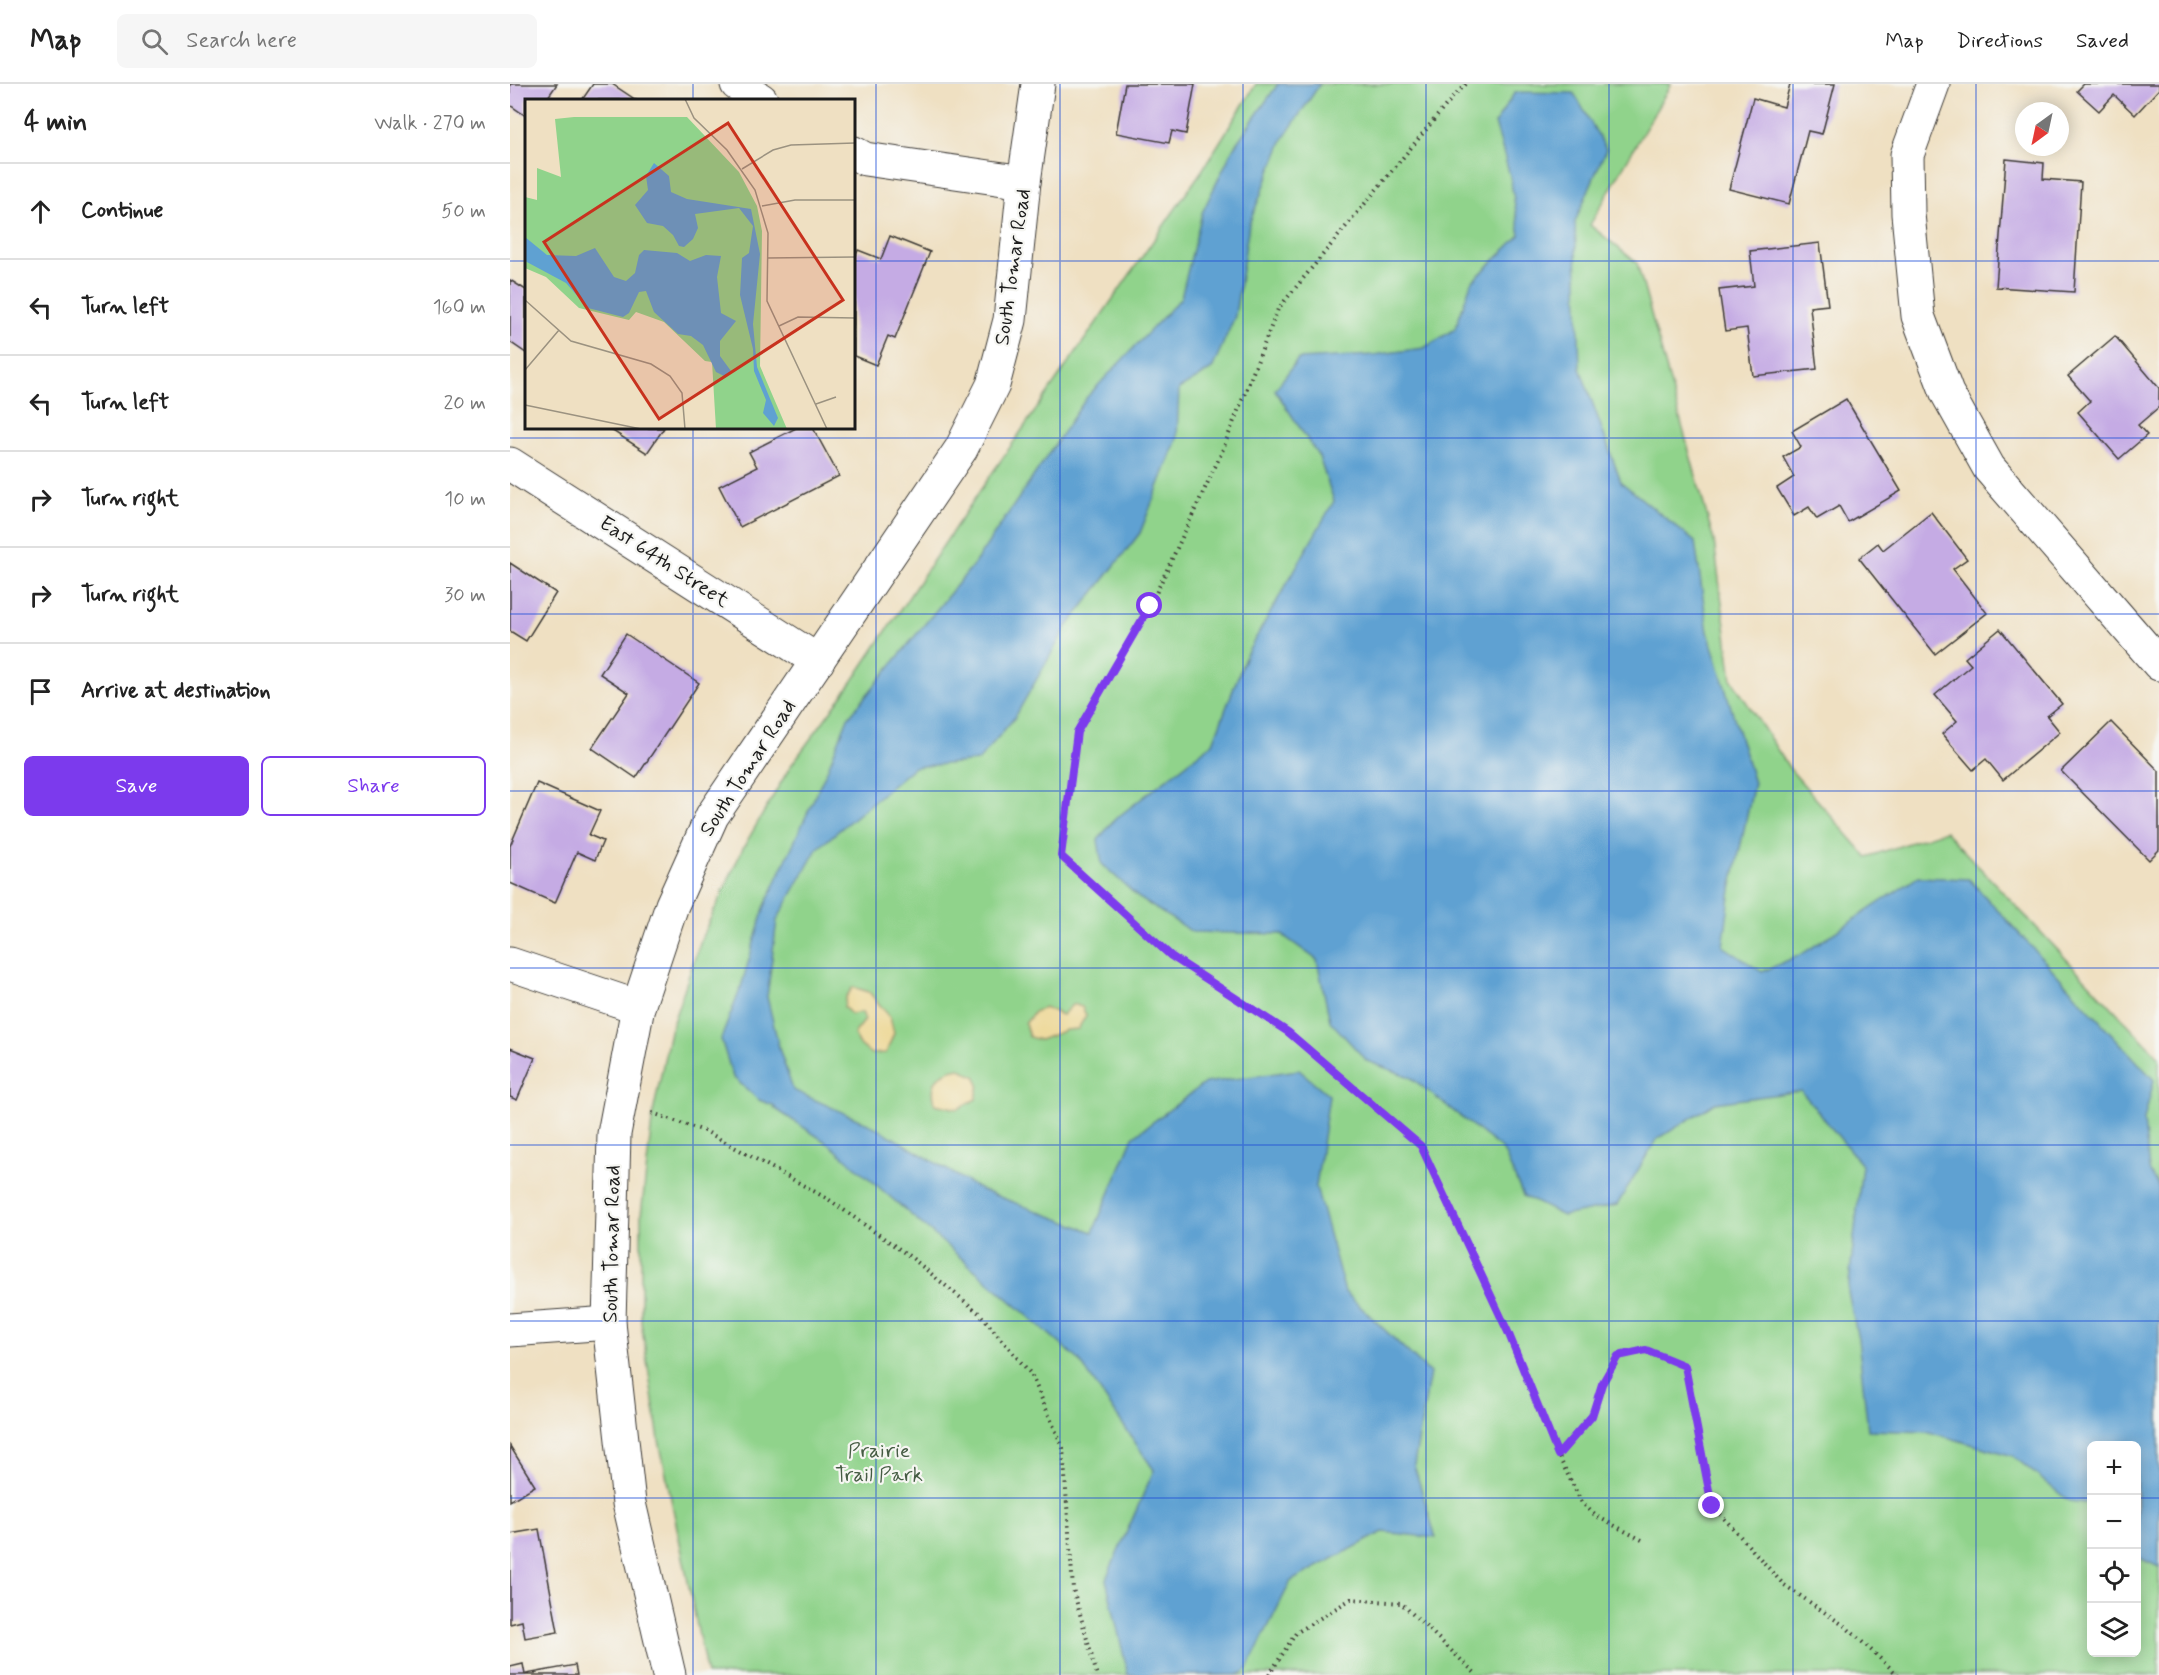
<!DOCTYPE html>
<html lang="en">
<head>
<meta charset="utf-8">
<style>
	:root { --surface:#fff; --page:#f6f6f6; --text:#222; --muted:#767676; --line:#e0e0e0; --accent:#7c3aed }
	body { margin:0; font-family:Mynerve,sans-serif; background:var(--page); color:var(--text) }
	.controls { position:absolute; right:18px; bottom:18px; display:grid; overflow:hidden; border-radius:9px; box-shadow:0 3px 15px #0003 }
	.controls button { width:54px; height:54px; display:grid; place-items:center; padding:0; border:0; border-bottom:2px solid var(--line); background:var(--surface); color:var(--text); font:30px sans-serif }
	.compass { position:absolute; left:1505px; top:18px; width:54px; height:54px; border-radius:50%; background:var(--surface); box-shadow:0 3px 15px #0003; rotate:213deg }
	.stop { position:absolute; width:18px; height:18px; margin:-14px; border:4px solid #7c3aed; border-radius:50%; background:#fff }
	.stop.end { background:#7c3aed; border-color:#fff; box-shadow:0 2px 6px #0008 }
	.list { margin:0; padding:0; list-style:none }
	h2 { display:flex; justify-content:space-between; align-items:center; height:78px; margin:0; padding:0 24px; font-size:26px }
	h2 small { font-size:20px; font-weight:400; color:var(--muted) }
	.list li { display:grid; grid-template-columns:39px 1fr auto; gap:18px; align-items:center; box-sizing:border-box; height:96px; padding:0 24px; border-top:2px solid var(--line) }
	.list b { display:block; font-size:22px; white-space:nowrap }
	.list em { font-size:20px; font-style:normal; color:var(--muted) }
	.actions { display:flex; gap:12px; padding:18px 24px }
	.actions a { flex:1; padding:14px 0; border:2px solid var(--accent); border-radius:9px; text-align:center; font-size:21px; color:var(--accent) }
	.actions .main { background:var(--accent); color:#fff }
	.icon { flex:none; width:33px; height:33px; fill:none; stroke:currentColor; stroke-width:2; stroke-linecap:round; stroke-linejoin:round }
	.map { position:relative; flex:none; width:1649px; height:1591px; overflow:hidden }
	header { display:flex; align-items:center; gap:36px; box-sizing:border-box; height:84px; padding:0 30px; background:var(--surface); border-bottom:2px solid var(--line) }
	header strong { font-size:28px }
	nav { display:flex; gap:33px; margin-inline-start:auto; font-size:21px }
	.search { width:420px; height:54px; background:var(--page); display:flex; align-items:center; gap:15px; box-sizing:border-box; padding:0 21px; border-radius:9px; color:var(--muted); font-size:22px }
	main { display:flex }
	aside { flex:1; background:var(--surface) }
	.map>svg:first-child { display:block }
</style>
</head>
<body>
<header>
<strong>Map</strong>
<div class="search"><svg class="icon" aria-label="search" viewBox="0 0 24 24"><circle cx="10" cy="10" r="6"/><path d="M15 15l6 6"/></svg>Search here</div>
<nav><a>Map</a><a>Directions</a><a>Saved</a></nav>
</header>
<main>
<aside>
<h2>4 min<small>Walk · 270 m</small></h2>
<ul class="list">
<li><svg class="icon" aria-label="ahead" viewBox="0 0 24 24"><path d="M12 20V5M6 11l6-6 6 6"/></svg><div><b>Continue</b></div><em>50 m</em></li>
<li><svg class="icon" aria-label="left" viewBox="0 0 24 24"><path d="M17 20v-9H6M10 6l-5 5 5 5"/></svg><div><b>Turn left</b></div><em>160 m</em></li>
<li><svg class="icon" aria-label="left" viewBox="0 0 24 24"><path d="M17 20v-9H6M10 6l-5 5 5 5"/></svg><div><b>Turn left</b></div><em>20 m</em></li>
<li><svg class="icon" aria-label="right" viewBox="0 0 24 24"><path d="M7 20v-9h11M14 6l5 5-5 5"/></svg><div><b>Turn right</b></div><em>10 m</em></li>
<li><svg class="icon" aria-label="right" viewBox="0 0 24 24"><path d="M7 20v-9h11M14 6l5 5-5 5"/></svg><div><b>Turn right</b></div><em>30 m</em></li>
<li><svg class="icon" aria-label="arrive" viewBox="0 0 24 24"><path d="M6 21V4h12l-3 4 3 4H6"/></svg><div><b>Arrive at destination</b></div></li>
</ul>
<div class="actions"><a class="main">Save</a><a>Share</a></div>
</aside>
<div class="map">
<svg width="1649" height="1591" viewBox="0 0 1649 1591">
	<rect width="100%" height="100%" fill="#f6f6f2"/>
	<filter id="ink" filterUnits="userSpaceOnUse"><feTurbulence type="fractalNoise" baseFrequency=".0167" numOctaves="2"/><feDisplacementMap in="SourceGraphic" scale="12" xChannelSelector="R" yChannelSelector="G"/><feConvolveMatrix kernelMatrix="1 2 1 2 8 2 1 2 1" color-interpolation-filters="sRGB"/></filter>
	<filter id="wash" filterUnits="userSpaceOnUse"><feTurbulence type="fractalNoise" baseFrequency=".008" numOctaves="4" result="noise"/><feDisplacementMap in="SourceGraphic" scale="24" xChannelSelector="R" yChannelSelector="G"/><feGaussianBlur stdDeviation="1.35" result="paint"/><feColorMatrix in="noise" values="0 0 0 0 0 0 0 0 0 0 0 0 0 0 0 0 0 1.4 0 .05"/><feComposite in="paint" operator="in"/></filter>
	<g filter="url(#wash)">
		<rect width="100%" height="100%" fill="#efe0c2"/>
		<path fill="#90d38b" stroke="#567854" stroke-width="1.5" fill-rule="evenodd" d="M746 0H1161L1080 141 1127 179 1204 457 1222 596 1280 685 1357 773 1435 747 1649 973V1591H197L149 1356 131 1237V1131L143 1029 160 947 192 853 233 764 280 683 342 598 469 408 693 85ZM1582 1362H1626V1568H1582Z"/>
		<g fill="#eeda9e" stroke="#857b5d" stroke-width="1.5">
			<polygon points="343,903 359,908 380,933 384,949 376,969 361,970 349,960 344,950 355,936 352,928 341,930 334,923 336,913"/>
			<polygon points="563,920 572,923 576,931 568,945 556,946 530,956 519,953 515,940 524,928 535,923 552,931"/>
			<path d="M449 984 466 993 469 1001 466 1015 448 1025 425 1020C419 998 428 988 449 984Z"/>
		</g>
		<g fill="#5fa1d2" stroke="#3e5e77" stroke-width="1.5">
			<polygon points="768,0 810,0 773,55 739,140 725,232 702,285 669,305 667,355 630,449 556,544 505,633 468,677 404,683 307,765 267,836 257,913 270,967 283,1006 367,1044 471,1106 583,1148 623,1053 695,999 789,986 819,1011 806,1103 835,1208 920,1289 904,1381 926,1454 873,1448 781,1497 736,1587 728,1591 618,1591 596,1495 644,1386 569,1276 319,1060 264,1024 265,1022 249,1016 223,993 211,955 231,903 254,824 318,684 338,634 464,480 577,313 671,214 692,129 724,63"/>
			<polygon points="1005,8 1064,9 1096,65 1065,138 1070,284 1111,398 1185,458 1198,548 1244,699 1221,806 1213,862 1252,888 1292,870 1408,793 1459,795 1644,996 1634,1036 1639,1086 1649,1104 1649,1483 1627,1473 1626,1362 1582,1362 1581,1420 1559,1417 1503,1372 1419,1348 1358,1346 1348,1255 1338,1208 1352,1081 1291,1007 1205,1019 1146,1056 1107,1121 1053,1132 1013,1112 993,1066 900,993 857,977 820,937 807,876 771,850 682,848 629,814 592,780 588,756 604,736 703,659 736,571 824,417 809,373 765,306 788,275 863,271 914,264 945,245 961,199 1010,151 1000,92 985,39"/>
		</g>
		<g id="blocks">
			<g fill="#c5abe4">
				<polygon points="0,0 47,0 36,16 16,16 16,32 0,21"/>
				<polygon points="83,0 102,0 126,16 72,16"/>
				<polygon points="615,0 685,0 676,50 662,47 659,59 606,49"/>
				<polygon points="1280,0 1325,0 1312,50 1298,47 1279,120 1219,105 1243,14 1274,23"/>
				<polygon points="1574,0 1649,0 1649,5 1625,31 1604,11 1589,27 1567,7"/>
				<polygon points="1496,75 1534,79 1533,95 1571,98 1564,208 1486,203"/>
				<polygon points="380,152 420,168 385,255 378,252 366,281 344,272 344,177 348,166 371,175"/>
				<polygon points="1310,159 1318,221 1300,223 1307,285 1243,292 1237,244 1215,247 1209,206 1244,202 1240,167"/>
				<polygon points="0,196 16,206 16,269 0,258"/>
				<polygon points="1605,252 1649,304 1649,323 1628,341 1637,351 1609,375 1568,328 1580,317 1558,292"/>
				<polygon points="1336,315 1391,407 1338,438 1329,422 1307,435 1299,423 1284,432 1267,404 1284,393 1273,373 1291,363 1282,347"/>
				<polygon points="98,344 154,344 137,369"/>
				<polygon points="286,344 303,344 329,392 230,443 209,402 247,383 239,368"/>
				<polygon points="1421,428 1457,475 1443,485 1477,529 1425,570 1349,474 1368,459 1373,466"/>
				<polygon points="0,479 46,509 16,557 0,547"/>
				<polygon points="1490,545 1552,620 1537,632 1550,648 1493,696 1476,675 1463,686 1432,650 1447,637 1425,611 1461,581 1455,574"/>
				<polygon points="116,550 189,599 126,694 82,664 119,609 90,590"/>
				<polygon points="1601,638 1649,687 1649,766 1639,776 1551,687"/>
				<polygon points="27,699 90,727 79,751 93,757 85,776 67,768 45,819 0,799 0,762"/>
				<polygon points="0,964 25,974 7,1016 0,1013"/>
				<polygon points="0,1362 25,1402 0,1417"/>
				<polygon points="29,1445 48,1548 15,1554 12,1537 0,1540 0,1450"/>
				<polygon points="13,1580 15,1591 0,1591 0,1583"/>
				<polygon points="65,1581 67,1591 16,1591 16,1590"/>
			</g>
		</g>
	</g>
	<g filter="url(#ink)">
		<use href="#blocks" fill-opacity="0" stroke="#3c3935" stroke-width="1.5"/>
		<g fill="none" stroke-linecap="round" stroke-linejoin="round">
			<g stroke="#3c3935" stroke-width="35">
				<g id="minor">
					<polyline points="227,0 251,16"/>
					<polyline points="1423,0 1397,71 1398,130 1408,232 1437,309 1479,384 1649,580"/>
					<polyline points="344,69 355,75 514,98"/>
					<polyline points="0,380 308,577"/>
					<polyline points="0,880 128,923"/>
					<polyline points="0,1246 99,1239"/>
					<polyline points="159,1591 119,1419 99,1239 104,1050 128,923 162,821 202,732 451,365 483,301 500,236 514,98 528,0"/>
				</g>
			</g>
			<g stroke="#3c3935" stroke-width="4" stroke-dasharray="1.5 4.5" stroke-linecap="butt">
				<polyline points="956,0 942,14 768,225 711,370 640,522 567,648 551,772 661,872 778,948 911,1062 998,1248 1048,1371 1072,1419 1086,1432 1132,1456"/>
				<polyline points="142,1029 197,1048 318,1115 402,1174 469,1229 521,1290 553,1364 563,1505 587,1591"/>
				<polyline points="1048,1371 1082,1332 1092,1300 1108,1272 1136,1266 1175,1282 1202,1421 1273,1500 1336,1543 1388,1591"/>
				<polyline points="759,1591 786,1549 841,1515 891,1519 967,1591"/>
			</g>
			<use href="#minor" stroke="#fff" stroke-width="33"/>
		</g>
	</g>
	<g fill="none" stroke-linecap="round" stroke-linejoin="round" filter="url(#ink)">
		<polyline stroke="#7c3aed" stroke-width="8" points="640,522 567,648 551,772 661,872 778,948 911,1062 998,1248 1048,1371 1082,1332 1092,1300 1108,1272 1136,1266 1175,1282 1202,1422"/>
	</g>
	<path fill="none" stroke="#1d4ed8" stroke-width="1.5" stroke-opacity="0.55" d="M183 0V16M366 0V1591M550 0V1591M733 0V1591M916 0V1591M1099 0V1591M1283 0V1591M1466 0V1591M0 177H16M344 177H1649M183 344V1591M0 354H1649M0 530H1649M0 707H1649M0 884H1649M0 1061H1649M0 1237H1649M0 1414H1582M1626 1414H1649"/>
	<g text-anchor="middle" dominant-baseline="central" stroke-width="4.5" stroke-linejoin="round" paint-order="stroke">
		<g font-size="21" fill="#1c1c1c" stroke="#f6f6f2">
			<text transform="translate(503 183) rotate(-82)">South Tomar Road</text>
			<text transform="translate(154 478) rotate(33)">East 64th Street</text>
			<text transform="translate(238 684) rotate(-57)">South Tomar Road</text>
			<text transform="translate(102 1160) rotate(-89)">South Tomar Road</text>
		</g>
		<g font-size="21" fill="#455c43" stroke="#f6f6f2">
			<text x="369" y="1367">Prairie<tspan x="369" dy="24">Trail Park</tspan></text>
		</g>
	</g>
	<g transform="translate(15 15)">
		<rect width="330" height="330" fill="#efe0c2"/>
		<path d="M49 18H162L214 73 232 107 237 132 235 267 262 330H191L187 263 180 262 139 223 111 213 104 221 54 209 21 178 0 169V98L12 101V69L36 78 30 20Z" fill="#90d38b"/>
		<path d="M129 64 144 77 146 93 162 100 226 110 235 155 228 225 232 268 253 319 249 327 238 314 241 301 229 272 228 250 215 196 217 159 224 154 228 127 214 109 170 115 173 129 168 140 159 148 154 147 148 136 138 127 122 124 110 106 123 91 121 77ZM0 138 22 156 51 157 70 149 89 178 101 182 110 174 114 156 119 151 152 154 165 162 181 156 196 157 192 178 196 214 211 222 195 242V257L206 272 199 277 191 273 178 246 166 237 153 235 129 213 121 192 114 193 104 214 98 218 63 209 41 184 0 162Z" fill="#5fa1d2"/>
		<path fill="none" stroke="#9b9280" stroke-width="1.5" d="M160 0 169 19 202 51 230 91 243 134 242 202 302 330M217 70 248 51 266 46 330 44M237 107 270 101H330M242 159 330 158M0 201 46 242 126 265 145 277 157 294 160 330M254 227 273 218 330 219M0 271 34 231M291 305 311 298M0 306 116 330"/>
		<path fill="#c8321e" fill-opacity="0.15" stroke="#c8321e" stroke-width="3" d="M203 24 318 201 134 320 19 143Z"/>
		<rect width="330" height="330" fill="none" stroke="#1c1c1c" stroke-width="3"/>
	</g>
</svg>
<div class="controls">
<button>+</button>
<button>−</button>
<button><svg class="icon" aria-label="locate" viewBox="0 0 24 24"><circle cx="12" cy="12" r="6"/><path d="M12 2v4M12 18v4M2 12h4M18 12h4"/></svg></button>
<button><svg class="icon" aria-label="layers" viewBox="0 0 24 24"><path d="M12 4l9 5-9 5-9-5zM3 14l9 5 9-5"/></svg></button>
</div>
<svg class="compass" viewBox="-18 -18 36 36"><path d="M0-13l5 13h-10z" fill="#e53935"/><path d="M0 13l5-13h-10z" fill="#767676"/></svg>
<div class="stop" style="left:640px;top:522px"></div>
<div class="stop end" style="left:1202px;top:1422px"></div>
</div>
</main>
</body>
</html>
